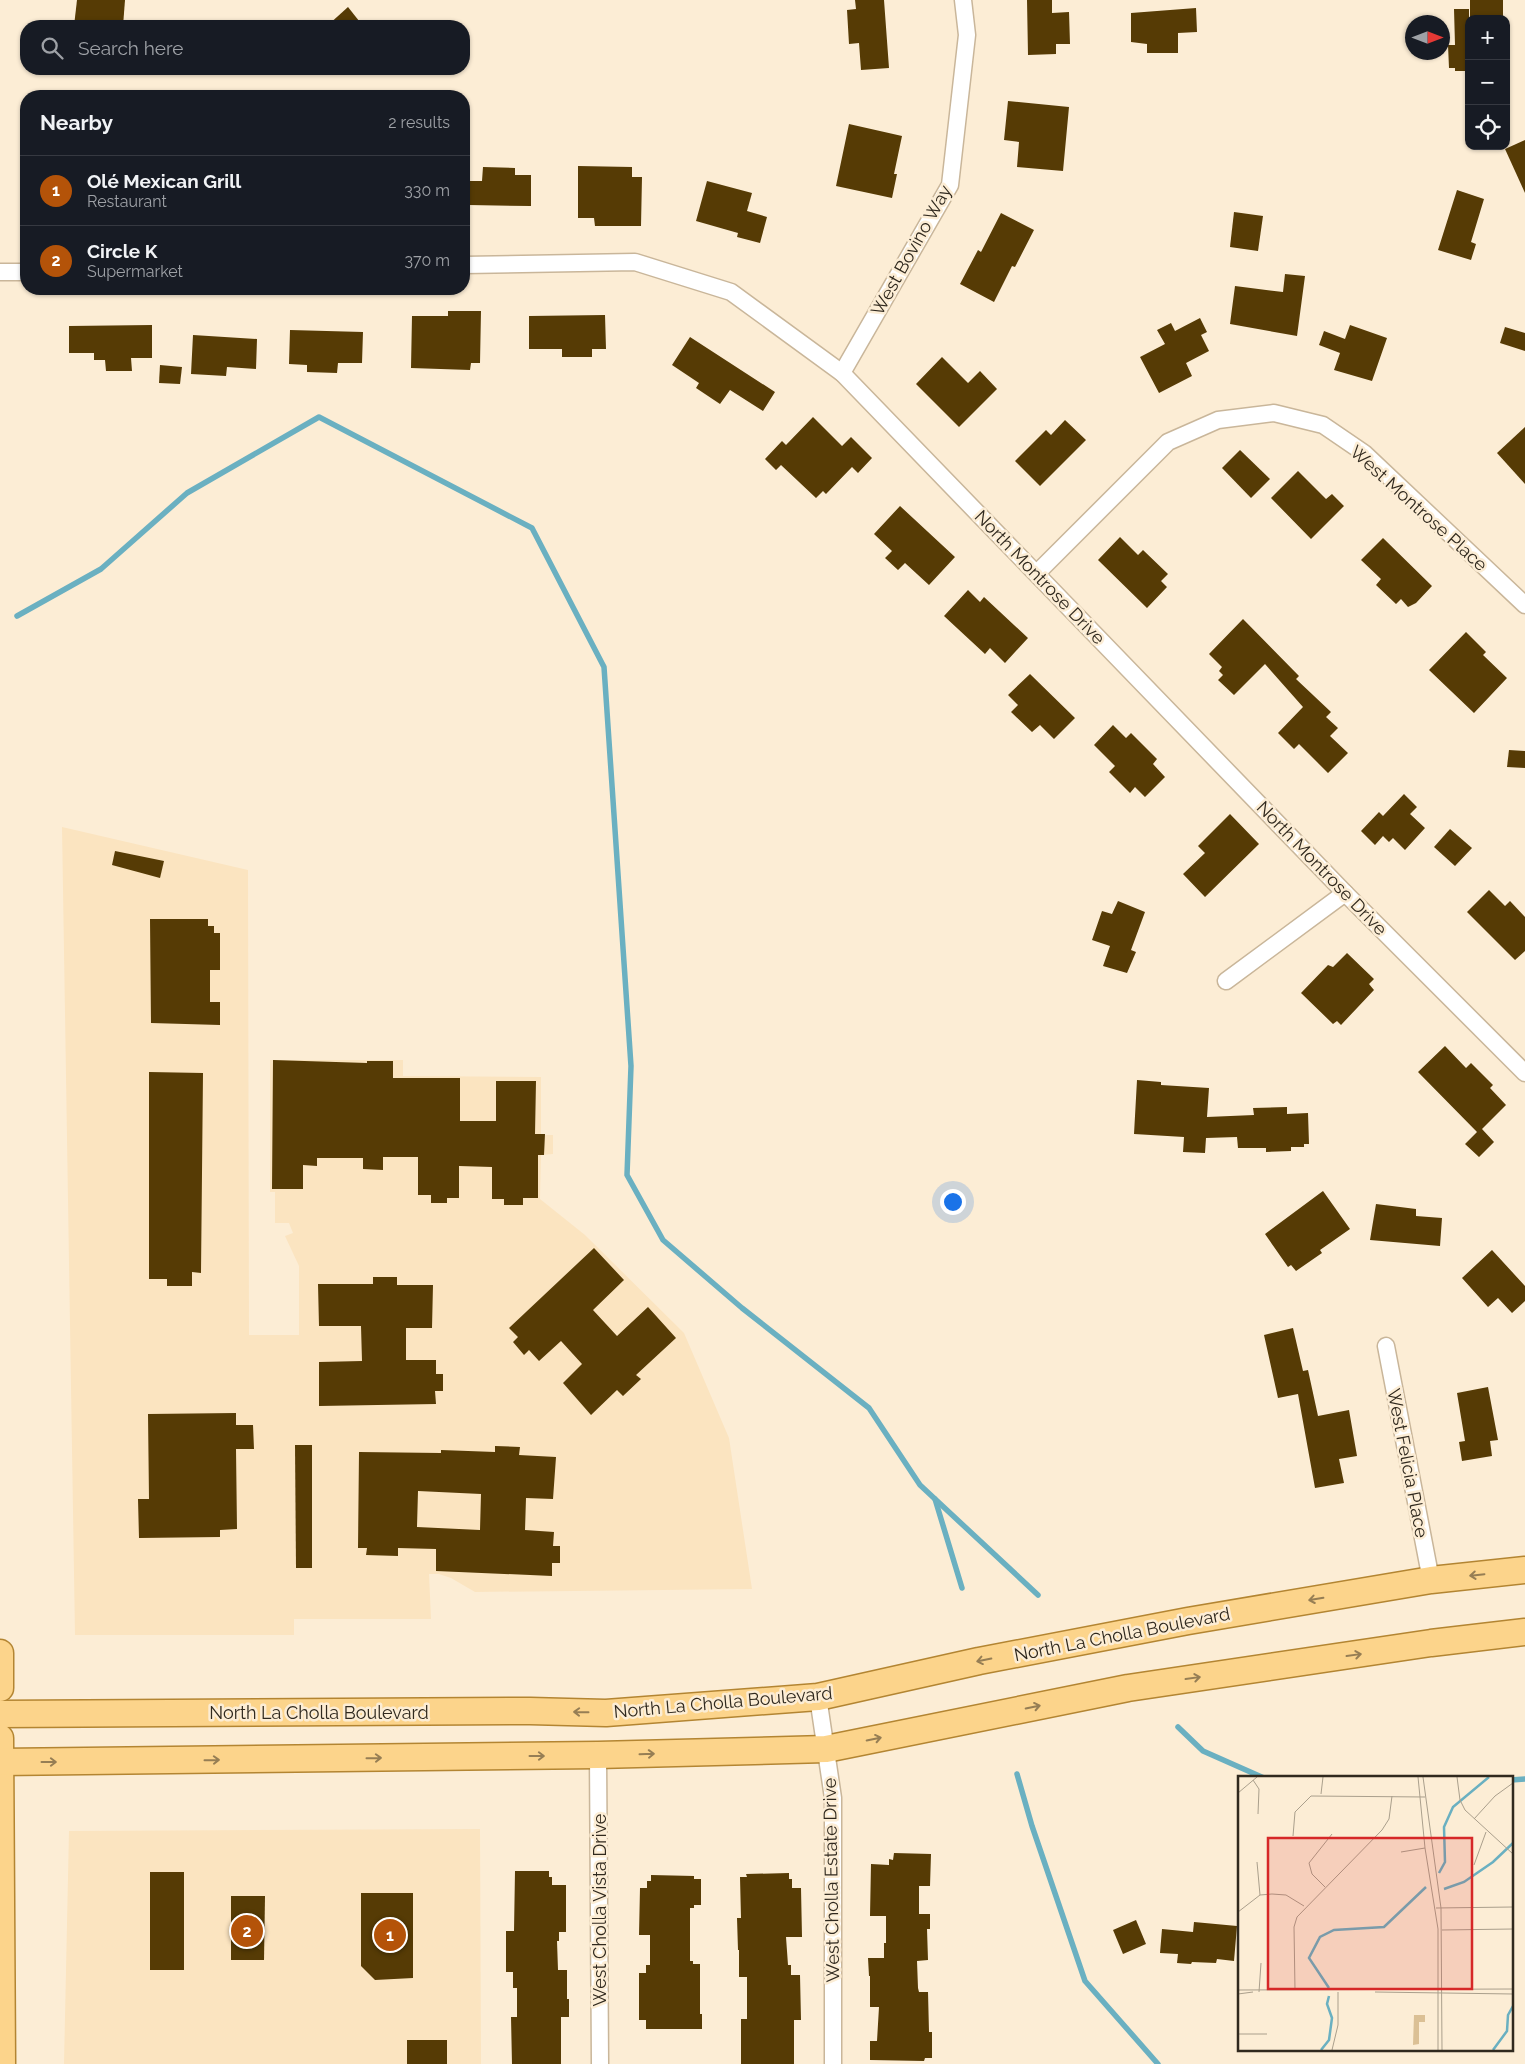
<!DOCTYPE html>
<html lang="en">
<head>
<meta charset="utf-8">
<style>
	:root { --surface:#171b24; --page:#242831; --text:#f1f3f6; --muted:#9ea1a6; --line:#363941; --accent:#b45309 }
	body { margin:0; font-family:Raleway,sans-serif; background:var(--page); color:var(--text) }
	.controls { position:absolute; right:15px; top:15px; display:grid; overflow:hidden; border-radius:10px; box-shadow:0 1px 4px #0004 }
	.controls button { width:45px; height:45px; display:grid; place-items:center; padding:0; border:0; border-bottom:1px solid var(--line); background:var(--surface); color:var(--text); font:25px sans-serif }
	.compass { position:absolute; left:1405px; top:15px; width:45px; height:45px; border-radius:50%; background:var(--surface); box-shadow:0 1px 4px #0004; rotate:90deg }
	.you { position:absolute; left:952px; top:1201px; width:18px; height:18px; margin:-12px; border:4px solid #fff; border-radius:50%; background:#1a73e8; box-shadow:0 0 0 8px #1a73e833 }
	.badge { display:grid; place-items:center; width:32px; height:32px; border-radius:50%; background:var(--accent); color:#fff; font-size:16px; font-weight:700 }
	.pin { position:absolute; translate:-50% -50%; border:2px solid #fff; box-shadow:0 1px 5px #0006 }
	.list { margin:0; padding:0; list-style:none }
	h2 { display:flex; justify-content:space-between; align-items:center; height:65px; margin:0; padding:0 20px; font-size:21px }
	h2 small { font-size:16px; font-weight:400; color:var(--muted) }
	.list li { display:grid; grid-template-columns:32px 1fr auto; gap:15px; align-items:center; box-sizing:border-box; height:70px; padding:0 20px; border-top:1px solid var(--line) }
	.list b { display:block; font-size:19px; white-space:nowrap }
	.list p { margin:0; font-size:16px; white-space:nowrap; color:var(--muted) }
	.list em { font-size:16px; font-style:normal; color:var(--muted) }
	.icon { flex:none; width:28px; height:28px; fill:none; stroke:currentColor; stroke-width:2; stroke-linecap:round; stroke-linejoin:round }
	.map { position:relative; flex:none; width:1525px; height:2064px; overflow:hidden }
	.search { position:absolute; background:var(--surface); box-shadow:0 1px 4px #0004; left:20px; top:20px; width:450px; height:55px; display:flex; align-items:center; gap:12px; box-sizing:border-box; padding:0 18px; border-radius:20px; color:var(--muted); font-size:19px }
	.panel { position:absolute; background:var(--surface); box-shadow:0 1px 4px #0004; left:20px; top:90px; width:450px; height:205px; border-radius:20px }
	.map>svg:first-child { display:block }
</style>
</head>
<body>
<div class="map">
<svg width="1525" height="2064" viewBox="0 0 1525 2064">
	<rect width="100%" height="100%" fill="#fcedd5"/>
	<g fill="#fbe4c0">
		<polygon points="62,827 248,870 249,1335 299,1335 299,1266 285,1236 293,1233 289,1223 275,1223 275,1192 270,1192 270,1060 403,1060 403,1076 541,1077 541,1135 553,1135 553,1154 541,1155 540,1199 585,1235 684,1333 729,1438 752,1589 475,1592 451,1578 439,1574 429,1574 431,1619 294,1619 294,1635 75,1635"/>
		<polygon points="480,1829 481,2064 64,2064 69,1831"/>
	</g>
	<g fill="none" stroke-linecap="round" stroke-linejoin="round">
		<g stroke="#6ab0c1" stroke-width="5.5">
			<polyline points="17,616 101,569 187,493 319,417 532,528 604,667 631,1066 627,1175 663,1240 742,1308 869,1408 920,1485 1038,1595"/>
			<polyline points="935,1499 962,1588"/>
			<polyline points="1178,1727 1203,1751 1264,1778"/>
			<polyline points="1017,1774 1032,1826 1085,1981 1158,2064"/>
			<polyline points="1511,1780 1525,1779"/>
		</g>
	</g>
	<g fill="#563b05" fill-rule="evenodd">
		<polygon points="77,0 125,0 123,26 74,26"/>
		<polygon points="855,0 884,0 889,68 861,70 859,43 849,44 847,10 856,9"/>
		<polygon points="1027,0 1052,0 1052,13 1069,12 1070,44 1056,44 1056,54 1028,55"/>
		<rect x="1470" y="0" width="33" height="19"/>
		<polygon points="348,7 363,26 327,26"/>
		<polygon points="1196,8 1197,32 1178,33 1178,53 1147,53 1147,44 1131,42 1131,13"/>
		<polygon points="1454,9 1469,9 1469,71 1455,71 1455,68 1449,68 1448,45 1455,45"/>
		<polygon points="1008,101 1069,107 1063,171 1017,167 1019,142 1004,140"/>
		<polygon points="849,124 902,136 894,174 897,174 892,198 836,186"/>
		<polygon points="1525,140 1525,193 1505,149"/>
		<polygon points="578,166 632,167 632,177 642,177 641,226 595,226 594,218 578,218"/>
		<polygon points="483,167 515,168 515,175 531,175 531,206 469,205 469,181 482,181"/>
		<polygon points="707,181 752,193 747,211 767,217 760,243 737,237 738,233 696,221"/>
		<polygon points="1457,190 1484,199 1471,242 1476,244 1471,260 1438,250"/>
		<polygon points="1234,212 1263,216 1258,251 1230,247"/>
		<polygon points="1001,213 1034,230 1015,267 1012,266 994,302 960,284 978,250 981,252"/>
		<polygon points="1285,274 1305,276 1297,336 1230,324 1235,286 1283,292"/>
		<polygon points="448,311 481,311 480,363 471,363 470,370 411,368 412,316 448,316"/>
		<polygon points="605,315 606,349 592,349 592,357 562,357 562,349 529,349 529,316"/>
		<polygon points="1200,318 1207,332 1201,335 1209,351 1186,363 1192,376 1159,393 1140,357 1165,344 1157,330 1171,323 1175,331"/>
		<polygon points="152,325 152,358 131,358 132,371 106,371 105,360 94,360 94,353 69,353 69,326"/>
		<polygon points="1350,325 1387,338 1372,381 1334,370 1340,353 1319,345 1324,331 1345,339"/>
		<polygon points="1505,327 1525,333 1525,351 1500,343"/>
		<polygon points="290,330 363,332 362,363 338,363 337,373 307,372 307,365 289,364"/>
		<polygon points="193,335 257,339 256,369 227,367 226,376 191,374"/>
		<polygon points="690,337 775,392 763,411 730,390 720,404 696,388 699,383 672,365"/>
		<polygon points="942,357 968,383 980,371 997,389 959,427 916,384"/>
		<polygon points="160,365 182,367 180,384 159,383"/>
		<polygon points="813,417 842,446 851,437 872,458 858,473 852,467 826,494 823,491 816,498 781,465 776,470 765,459 782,441 786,445"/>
		<polygon points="1065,420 1086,440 1040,486 1015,461 1046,430 1051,435"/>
		<polygon points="1525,427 1525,484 1497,453"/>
		<polygon points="1240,450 1270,479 1251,498 1222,468"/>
		<polygon points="1298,471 1326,499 1332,494 1344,506 1311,539 1271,498"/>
		<polygon points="900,506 955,557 929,585 905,563 898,570 885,558 892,551 874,534"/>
		<polygon points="1120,537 1138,555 1143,550 1168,574 1161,581 1167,587 1147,608 1098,560"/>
		<polygon points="1383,538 1432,586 1416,603 1408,607 1401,599 1396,604 1376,585 1381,579 1361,560"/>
		<polygon points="968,590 980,602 984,597 1028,638 1005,663 990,648 985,654 944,616"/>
		<polygon points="1243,619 1299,676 1296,679 1331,712 1326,717 1338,728 1330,736 1348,753 1328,773 1299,744 1294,749 1278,733 1303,707 1265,664 1234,695 1218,680 1223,675 1219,671 1222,667 1209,654"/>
		<polygon points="1466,632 1486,652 1483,655 1507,678 1474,713 1429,670"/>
		<polygon points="1030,674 1075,718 1054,739 1040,725 1032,732 1011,712 1018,705 1008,695"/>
		<polygon points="1113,725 1126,738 1131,733 1157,759 1153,764 1165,777 1145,797 1135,787 1130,793 1109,772 1115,766 1094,745"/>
		<polygon points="1509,750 1525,751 1525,768 1507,767"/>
		<polygon points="1404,794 1417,807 1410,814 1425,828 1405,850 1393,838 1389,842 1383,836 1375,845 1361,831 1379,812 1383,816"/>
		<polygon points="1230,814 1259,844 1205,897 1183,874 1205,853 1198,846"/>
		<polygon points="1450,829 1472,848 1455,866 1434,847"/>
		<polygon points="115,851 164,861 160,878 112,865"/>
		<polygon points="1489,890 1505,906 1510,901 1525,917 1525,951 1515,960 1467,912"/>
		<polygon points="1118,901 1145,912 1131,950 1136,952 1127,973 1103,966 1110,946 1092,940 1102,911 1112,914"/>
		<polygon points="150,919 208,919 208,926 214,926 214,933 220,933 220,970 210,970 210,1002 220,1002 220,1025 151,1023"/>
		<polygon points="1347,953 1374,979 1369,984 1374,990 1341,1025 1337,1021 1333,1024 1301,993 1328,965 1333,967"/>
		<polygon points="1445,1046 1466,1068 1471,1063 1493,1085 1490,1088 1506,1105 1482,1129 1494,1142 1479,1157 1465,1144 1477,1132 1418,1072"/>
		<polygon points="273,1060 367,1063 367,1061 393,1061 393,1078 460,1078 460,1121 496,1121 496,1081 536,1081 535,1134 545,1134 544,1155 538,1155 538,1198 523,1198 523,1205 504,1205 504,1199 492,1199 492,1167 459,1166 459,1198 447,1198 447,1203 431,1203 431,1195 418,1195 418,1157 383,1157 383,1170 363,1169 363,1158 317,1158 317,1166 303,1165 303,1189 272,1189"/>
		<polygon points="149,1072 203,1073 201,1273 192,1272 192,1286 167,1286 167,1279 149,1279"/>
		<polygon points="1137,1080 1161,1082 1161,1085 1209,1088 1207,1117 1254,1115 1253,1108 1287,1107 1287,1114 1308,1113 1309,1144 1304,1144 1304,1147 1291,1147 1291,1151 1266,1152 1266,1148 1238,1148 1237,1137 1206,1138 1205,1153 1183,1152 1184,1137 1134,1134"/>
		<polygon points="1323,1191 1350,1229 1320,1250 1322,1253 1296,1271 1291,1265 1288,1267 1265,1234"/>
		<polygon points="1376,1204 1416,1209 1416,1216 1442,1218 1440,1246 1370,1240"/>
		<polygon points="594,1248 624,1280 593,1310 617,1336 648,1307 676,1338 636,1375 641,1379 623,1396 617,1390 591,1415 563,1383 582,1364 561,1341 539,1361 529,1350 524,1355 513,1342 518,1337 509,1328"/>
		<polygon points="1492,1250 1525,1286 1525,1301 1512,1313 1498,1298 1488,1307 1462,1278"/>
		<polygon points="373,1277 397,1277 397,1285 433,1285 432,1328 406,1328 406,1360 436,1360 436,1374 443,1374 443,1391 435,1391 436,1404 319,1406 319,1362 362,1361 361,1326 319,1326 318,1284 373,1284"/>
		<polygon points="1293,1328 1303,1371 1308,1370 1318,1416 1349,1410 1357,1456 1339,1459 1344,1483 1315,1488 1298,1394 1278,1398 1264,1335"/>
		<polygon points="1488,1387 1498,1440 1490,1441 1492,1456 1462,1461 1459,1442 1465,1441 1457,1393"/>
		<polygon points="236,1413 236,1425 253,1425 254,1449 236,1449 237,1529 220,1530 220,1537 139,1538 138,1499 149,1499 148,1414"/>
		<polygon points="295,1445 312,1445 312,1568 296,1568"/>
		<path d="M495 1446 520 1447 519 1455 556 1457 553 1499 526 1498 525 1530 554 1532 553 1546H560V1563H552V1576L436 1571V1549L398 1548V1556L366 1555 367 1548H358L359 1452 441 1453V1450L495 1452ZM418 1491 481 1494 480 1530 417 1527Z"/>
		<polygon points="894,1853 931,1854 930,1886 919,1886 919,1914 930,1914 930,1929 927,1929 928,1960 917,1961 918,1988 919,1992 928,1992 929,2032 932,2032 932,2058 925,2058 924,2061 870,2060 870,2041 877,2041 879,2007 870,2007 870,1976 869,1976 868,1958 884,1958 884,1943 886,1943 886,1916 870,1916 871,1864 889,1865 889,1859 893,1860"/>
		<polygon points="515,1871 549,1871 549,1877 552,1877 552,1885 566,1885 566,1932 559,1932 559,1941 557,1941 558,1970 567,1970 567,1999 569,1999 569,2017 561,2017 561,2064 512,2064 511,2017 517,2017 517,1988 513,1988 513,1972 506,1972 506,1931 514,1931"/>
		<rect x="150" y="1872" width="34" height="98"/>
		<polygon points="789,1873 789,1879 792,1879 792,1888 801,1888 802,1937 786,1937 788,1965 791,1965 791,1975 800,1975 801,2020 794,2020 794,2064 741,2064 741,2019 747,2019 747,1977 739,1977 739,1950 738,1950 737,1918 741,1918 740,1877 747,1877 746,1874"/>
		<polygon points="651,1875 694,1876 694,1879 701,1879 701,1905 694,1905 694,1908 690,1908 690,1961 693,1961 693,1964 700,1964 700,2014 702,2014 702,2029 646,2029 646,2020 639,2020 639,1973 646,1973 646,1965 650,1965 650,1935 639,1935 640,1888 647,1888 647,1881 651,1881"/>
		<polygon points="361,1893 413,1893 413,1978 375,1980 361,1966"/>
		<polygon points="231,1896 265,1896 264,1960 231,1960"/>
		<polygon points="1136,1920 1146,1944 1123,1954 1113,1930"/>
		<polygon points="1194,1922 1237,1926 1234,1961 1217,1959 1216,1963 1192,1962 1191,1964 1177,1963 1178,1954 1160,1953 1162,1929 1193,1932"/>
		<rect x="407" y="2040" width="40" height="24"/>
	</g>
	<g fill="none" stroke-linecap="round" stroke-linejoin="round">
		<g stroke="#c9b69a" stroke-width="19">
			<g id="minor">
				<polyline points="464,265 635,262 731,292 842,373 1345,893 1525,1073"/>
				<polyline points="0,272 26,272"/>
				<polyline points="842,373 950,185 967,35 963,0"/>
				<polyline points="1037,573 1168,442 1218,420 1274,413 1323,425 1364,453 1525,605"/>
				<polyline points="1226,981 1345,893"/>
				<polyline points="1386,1346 1431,1580"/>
				<polyline points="818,1697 833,1798 833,2064"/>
				<polyline points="598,1755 600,2064"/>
			</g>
		</g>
		<g stroke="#b38532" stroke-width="29">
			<g id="primary">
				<polyline points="0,1653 0,1688"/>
				<polyline points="0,1714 530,1711 606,1713 818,1697 979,1661 1188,1621 1431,1580 1525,1570"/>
				<polyline points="0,1738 2,2064"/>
				<polyline points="0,1762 598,1755 826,1749 1128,1688 1431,1643 1525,1632"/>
			</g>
		</g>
		<use href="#minor" stroke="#fff" stroke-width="16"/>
		<use href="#primary" stroke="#fcd48b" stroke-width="26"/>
	</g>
	<defs><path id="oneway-shaft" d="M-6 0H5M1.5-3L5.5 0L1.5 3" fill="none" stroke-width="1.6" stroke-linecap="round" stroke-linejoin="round" transform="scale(1.25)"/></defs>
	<g stroke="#967e54">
		<use href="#oneway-shaft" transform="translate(1477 1575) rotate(174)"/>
		<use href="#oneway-shaft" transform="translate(1316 1599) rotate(171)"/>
		<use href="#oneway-shaft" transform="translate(1354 1655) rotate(-8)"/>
		<use href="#oneway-shaft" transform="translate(984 1660) rotate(169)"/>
		<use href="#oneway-shaft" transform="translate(1193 1678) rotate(-8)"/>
		<use href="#oneway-shaft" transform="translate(1033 1707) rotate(-12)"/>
		<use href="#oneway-shaft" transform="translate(581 1712) rotate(-179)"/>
		<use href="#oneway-shaft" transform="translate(874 1739) rotate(-12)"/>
		<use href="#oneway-shaft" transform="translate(647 1754) rotate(-2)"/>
		<use href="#oneway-shaft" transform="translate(537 1756)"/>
		<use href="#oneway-shaft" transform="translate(374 1758) rotate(-1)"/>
		<use href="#oneway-shaft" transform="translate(212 1760) rotate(-1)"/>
		<use href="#oneway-shaft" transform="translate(49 1762)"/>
	</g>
	<g text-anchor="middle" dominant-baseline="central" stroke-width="5" stroke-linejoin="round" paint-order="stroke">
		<g font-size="18" fill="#30291e" stroke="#fcedd5">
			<text transform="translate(911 250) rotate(-61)">West Bovino Way</text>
			<text transform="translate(1419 508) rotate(42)">West Montrose Place</text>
			<text transform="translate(1040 577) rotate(46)">North Montrose Drive</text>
			<text transform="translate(1322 868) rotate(46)">North Montrose Drive</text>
			<text transform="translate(1408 1463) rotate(79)">West Felicia Place</text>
			<text transform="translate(1122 1634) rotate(-11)">North La Cholla Boulevard</text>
			<text transform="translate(723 1702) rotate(-5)">North La Cholla Boulevard</text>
			<text x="319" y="1712">North La Cholla Boulevard</text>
			<text transform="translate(831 1880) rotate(-91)">West Cholla Estate Drive</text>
			<text transform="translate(599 1910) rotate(-90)">West Cholla Vista Drive</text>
		</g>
	</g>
	<g transform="translate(1238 1776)">
		<rect width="275" height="275" fill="#fcedd5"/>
		<path d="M176 239H187V246H181V268L175 269Z" fill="#dbc095"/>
		<path fill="none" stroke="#6ab0c1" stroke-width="2.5" d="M201 97 207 86 206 51 215 31 251 1M206 113 226 106 255 86 275 67M91 212 71 182 82 161 96 154 146 151 188 111M83 274 91 264 94 242 89 228 91 220M255 274 269 255 270 239 275 230"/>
		<path fill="none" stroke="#aa9f8c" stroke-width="1" d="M180 1 187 72 200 153V274M185 1 203 132 204 274M219 1 222 24 227 34 275 78M15 4 21 13 20 38M0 17 19 1M83 18 85 1M236 43 257 20 275 7M55 60 57 36 73 20 187 21M163 76 187 72M19 86 22 119M236 89 248 56M87 111 74 98 71 87 94 58M198 132 275 131M0 136 22 119 34 118 48 119 66 130M204 154 275 153M0 214 275 213M57 214 56 151 59 141 144 54 151 43 154 20M21 216 23 187M137 216 275 218M0 218 15 216M0 258H29M94 274 100 249V216"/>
		<path fill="#d62828" fill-opacity="0.15" stroke="#d62828" stroke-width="2.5" d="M30 62H234V213H30Z"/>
		<rect width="275" height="275" fill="none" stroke="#30291e" stroke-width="2.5"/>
	</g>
</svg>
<div class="controls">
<button>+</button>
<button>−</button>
<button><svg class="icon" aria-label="locate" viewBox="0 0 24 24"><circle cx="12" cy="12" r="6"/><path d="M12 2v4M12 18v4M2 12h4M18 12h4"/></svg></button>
</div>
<svg class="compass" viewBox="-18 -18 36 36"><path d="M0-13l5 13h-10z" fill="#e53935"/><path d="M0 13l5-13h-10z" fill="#9ea1a6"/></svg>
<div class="you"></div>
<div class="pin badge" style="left:390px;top:1935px">1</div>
<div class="pin badge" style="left:247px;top:1931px">2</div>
<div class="search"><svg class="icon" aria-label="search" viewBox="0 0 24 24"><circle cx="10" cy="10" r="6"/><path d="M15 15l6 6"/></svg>Search here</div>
<section class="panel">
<h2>Nearby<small>2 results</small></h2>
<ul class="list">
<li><span class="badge">1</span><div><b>Olé Mexican Grill</b><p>Restaurant</p></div><em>330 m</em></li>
<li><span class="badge">2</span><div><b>Circle K</b><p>Supermarket</p></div><em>370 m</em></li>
</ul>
</section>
</div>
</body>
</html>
